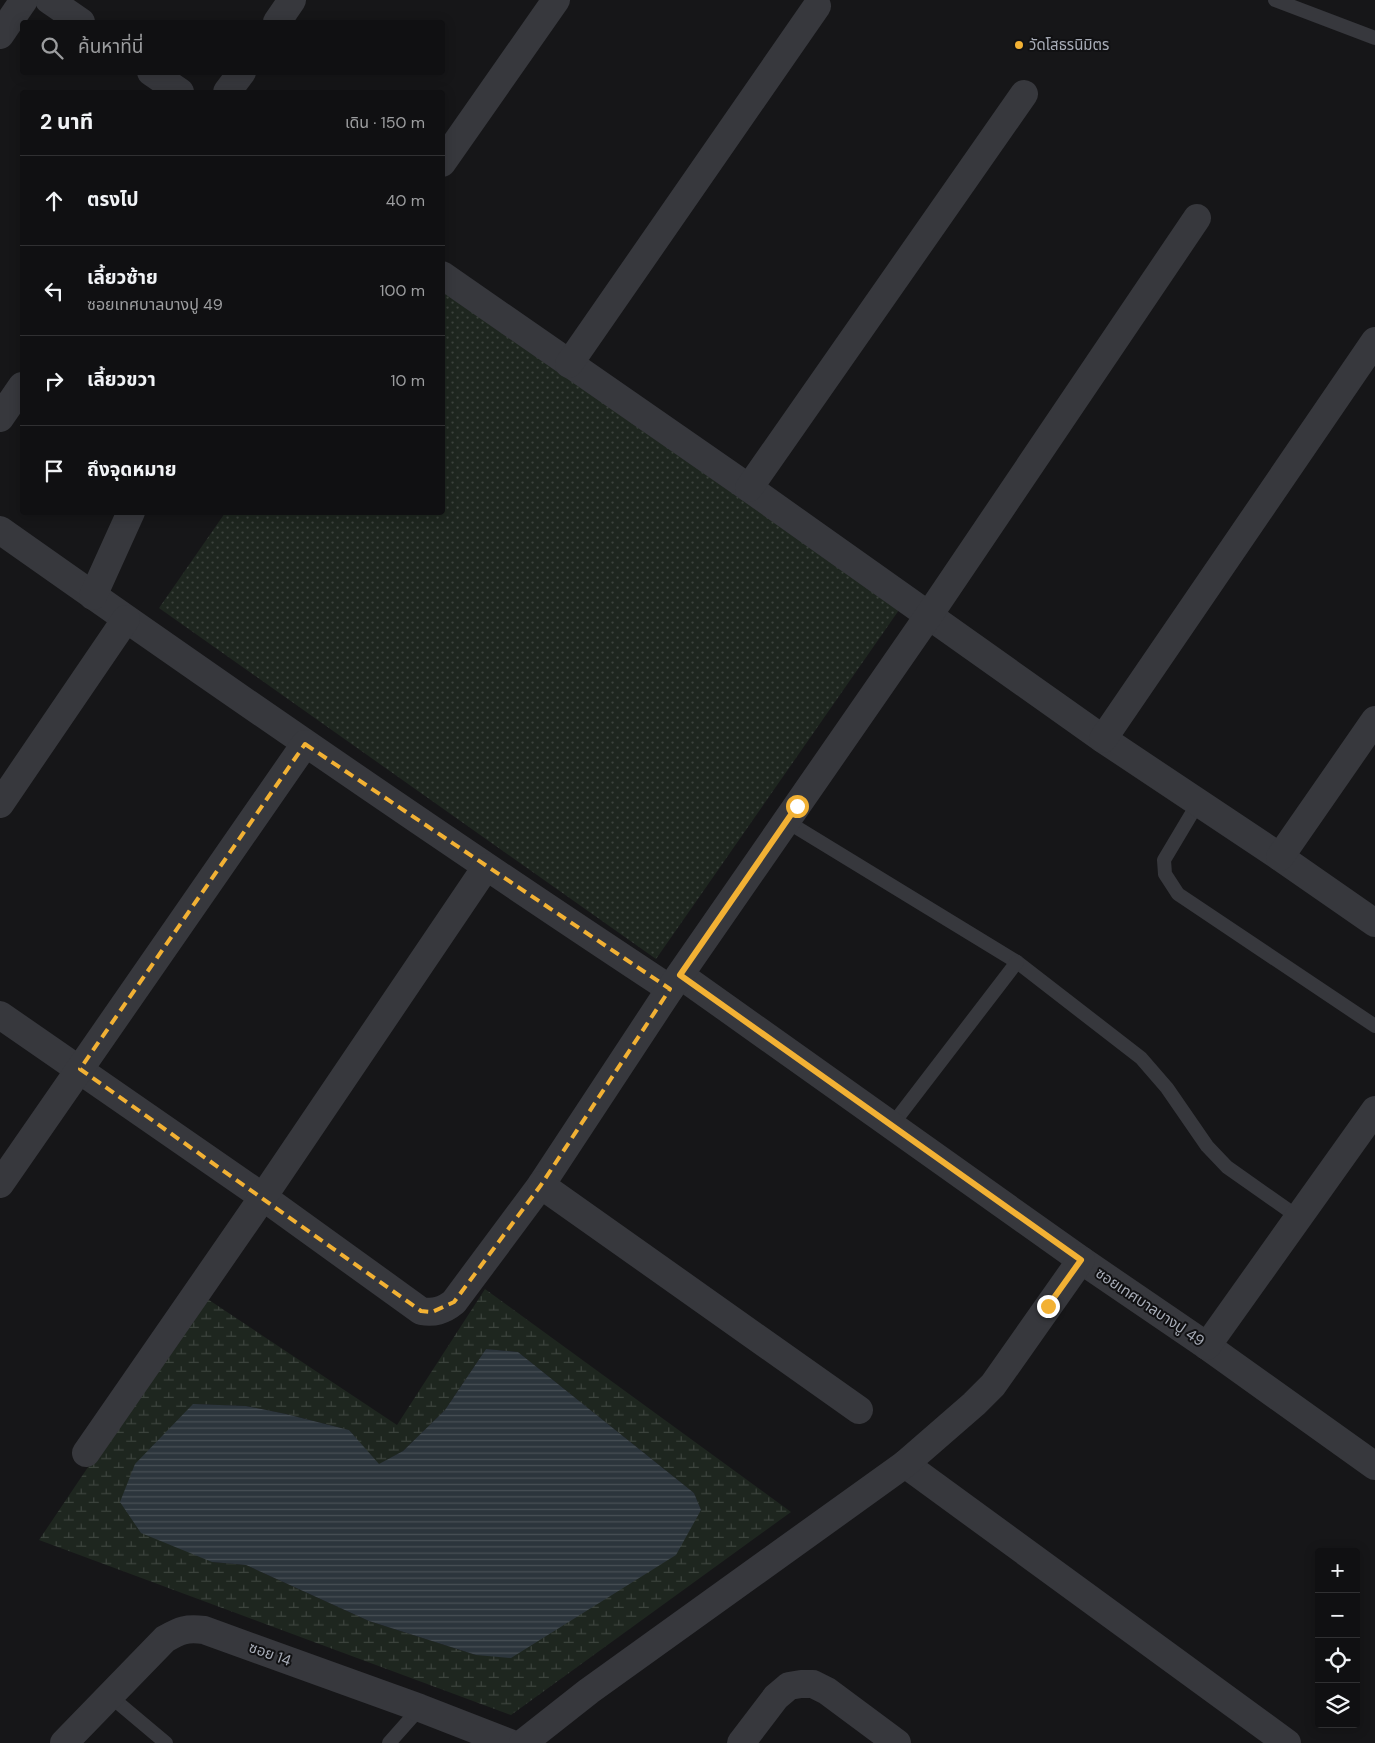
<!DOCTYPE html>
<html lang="th">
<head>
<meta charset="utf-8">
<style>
	:root { --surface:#101012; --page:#1e1e20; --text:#f1f3f6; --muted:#9c9d9f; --line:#303032 }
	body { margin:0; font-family:"DM Sans","Noto Sans Thai",sans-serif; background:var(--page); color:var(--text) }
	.controls { position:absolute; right:15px; bottom:15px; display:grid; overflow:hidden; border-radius:5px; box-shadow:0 2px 12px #0003 }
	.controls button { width:45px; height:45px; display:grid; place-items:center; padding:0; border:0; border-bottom:1px solid var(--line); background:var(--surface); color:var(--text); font:25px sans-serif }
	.stop { position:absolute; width:15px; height:15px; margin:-11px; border:4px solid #f2b134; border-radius:50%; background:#fff }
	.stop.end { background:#f2b134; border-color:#fff; box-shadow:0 1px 5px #0008 }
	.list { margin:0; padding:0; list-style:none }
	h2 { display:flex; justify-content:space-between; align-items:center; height:65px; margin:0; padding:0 20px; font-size:21px }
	h2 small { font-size:16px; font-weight:400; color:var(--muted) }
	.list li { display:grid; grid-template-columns:32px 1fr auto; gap:15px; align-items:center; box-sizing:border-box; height:90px; padding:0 20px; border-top:1px solid var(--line) }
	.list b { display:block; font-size:19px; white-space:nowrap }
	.list p { margin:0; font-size:16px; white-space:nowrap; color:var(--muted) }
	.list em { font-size:16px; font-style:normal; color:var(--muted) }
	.icon { flex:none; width:28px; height:28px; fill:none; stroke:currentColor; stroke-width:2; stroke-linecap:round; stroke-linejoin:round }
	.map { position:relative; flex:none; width:1375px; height:1743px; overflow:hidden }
	.search { position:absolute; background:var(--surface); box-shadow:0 2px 12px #0003; left:20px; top:20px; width:425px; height:55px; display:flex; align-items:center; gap:12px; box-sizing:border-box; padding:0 18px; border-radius:5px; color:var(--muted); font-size:19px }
	.panel { position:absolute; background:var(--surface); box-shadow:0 2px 12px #0003; left:20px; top:90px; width:425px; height:425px; border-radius:5px }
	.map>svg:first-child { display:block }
</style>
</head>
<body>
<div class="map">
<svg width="1375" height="1743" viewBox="0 0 1375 1743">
	<defs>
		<pattern id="wetland-marsh" width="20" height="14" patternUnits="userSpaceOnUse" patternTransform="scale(1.25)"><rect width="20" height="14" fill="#1e261f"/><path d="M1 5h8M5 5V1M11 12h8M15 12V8" fill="none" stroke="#3c433d"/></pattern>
		<pattern id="park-dots" width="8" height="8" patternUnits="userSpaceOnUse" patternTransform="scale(1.25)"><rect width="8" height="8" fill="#1e261f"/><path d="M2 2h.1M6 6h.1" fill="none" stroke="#3c433d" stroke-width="1.8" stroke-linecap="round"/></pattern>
		<pattern id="water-rules" width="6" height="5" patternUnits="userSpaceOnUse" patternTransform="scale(1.25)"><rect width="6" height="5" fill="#2c353c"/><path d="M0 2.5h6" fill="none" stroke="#485056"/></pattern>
	</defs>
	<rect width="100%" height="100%" fill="#161618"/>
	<path fill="url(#wetland-marsh)" fill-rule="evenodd" d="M485 1289 791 1512 511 1715 39 1540 203 1296 397 1425ZM486 1349 518 1352 694 1493 701 1510 476 1655 369 1621 246 1565 212 1562 193 1404 246 1406 286 1414 349 1430 378 1465 403 1451 445 1410Z"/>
	<polygon fill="url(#park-dots)" points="443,289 899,610 656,959 159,608 225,513 442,512"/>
	<polygon fill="url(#water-rules)" points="486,1349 518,1352 694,1493 701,1510 676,1555 511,1658 476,1655 369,1621 246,1565 212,1562 141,1533 120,1502 135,1464 193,1404 246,1406 286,1414 349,1430 379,1464 403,1451 445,1410"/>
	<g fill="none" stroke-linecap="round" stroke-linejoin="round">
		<g stroke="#37383d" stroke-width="14">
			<polyline points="1275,0 1375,38"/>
			<polyline points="1198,803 1164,860 1165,874 1178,894 1375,1026"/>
			<polyline points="786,821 1017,962 1141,1058 1167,1088 1207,1146 1227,1167 1298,1217"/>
			<polyline points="892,1125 1017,962"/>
			<polyline points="110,1696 166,1743"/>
			<polyline points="389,1743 420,1708"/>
		</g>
		<g stroke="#37383d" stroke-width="28">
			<polyline points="49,0 81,22"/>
			<polyline points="277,22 292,0"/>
			<polyline points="0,35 24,0"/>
			<polyline points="151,72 180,92"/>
			<polyline points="227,92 242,72"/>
			<polyline points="442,163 556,0"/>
			<polyline points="442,275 749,488 1103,739 1280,857 1375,923"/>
			<polyline points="569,364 817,6"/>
			<polyline points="0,418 22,386"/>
			<polyline points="749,488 1024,94"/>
			<path d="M0 530C221 686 444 840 670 989"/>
			<polyline points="93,596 131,512"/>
			<polyline points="1103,739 1375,341"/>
			<polyline points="0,804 126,619"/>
			<polyline points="1280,857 1375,720"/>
			<polyline points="680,975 1081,1260 1207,1346 1375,1466"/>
			<path d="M0 1015 263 1197 421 1311C434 1313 443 1311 454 1302L541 1185 670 989 929 615 1197 218"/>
			<polyline points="0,1184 305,744"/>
			<polyline points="541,1185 859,1410"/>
			<polyline points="1207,1346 1375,1110"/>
			<polyline points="86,1453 263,1197 486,867"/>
			<polyline points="905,1464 1287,1743"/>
			<path d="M64 1743 165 1639C181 1630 186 1628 204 1630L420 1708 510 1743"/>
			<polyline points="523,1743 589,1691 905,1464 974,1404 993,1385 1081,1260"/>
			<polyline points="741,1743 776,1697 789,1686 801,1684 813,1684 827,1691 897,1743"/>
		</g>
	</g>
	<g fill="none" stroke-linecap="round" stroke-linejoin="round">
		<polyline stroke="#f2b134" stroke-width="6" points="797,806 680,975 1081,1260 1048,1306"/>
	</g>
	<path fill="none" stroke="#f2b134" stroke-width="4" stroke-dasharray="10 6" stroke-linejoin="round" d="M305 744 670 989 541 1185 454 1302 432 1312 421 1311 80 1069Z"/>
	<circle fill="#f2b134" stroke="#111113" stroke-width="2" cx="1019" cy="45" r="5"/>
	<g text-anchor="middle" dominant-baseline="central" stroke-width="4" stroke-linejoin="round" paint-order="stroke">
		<g font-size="15" fill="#a8adb8" stroke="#111113" text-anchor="start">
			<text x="1029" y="45">วัดโสธรนิมิตร</text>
		</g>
		<g font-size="15" fill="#a8adb8" stroke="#111113">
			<text transform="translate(1150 1307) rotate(34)">ซอยเทศบาลบางปู 49</text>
			<text transform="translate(270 1654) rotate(20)">ซอย 14</text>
		</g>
	</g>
</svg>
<div class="controls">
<button>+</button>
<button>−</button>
<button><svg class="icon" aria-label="locate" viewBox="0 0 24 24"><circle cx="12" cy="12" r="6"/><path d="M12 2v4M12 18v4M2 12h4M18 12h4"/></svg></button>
<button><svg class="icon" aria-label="layers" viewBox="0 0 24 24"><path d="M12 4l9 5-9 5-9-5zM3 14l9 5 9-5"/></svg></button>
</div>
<div class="stop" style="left:797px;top:806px"></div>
<div class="stop end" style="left:1048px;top:1306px"></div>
<div class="search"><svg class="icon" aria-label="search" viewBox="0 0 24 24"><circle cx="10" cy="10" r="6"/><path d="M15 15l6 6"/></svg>ค้นหาที่นี่</div>
<section class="panel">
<h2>2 นาที<small>เดิน · 150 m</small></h2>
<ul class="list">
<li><svg class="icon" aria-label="ahead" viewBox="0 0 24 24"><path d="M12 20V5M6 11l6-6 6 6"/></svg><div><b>ตรงไป</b></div><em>40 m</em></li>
<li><svg class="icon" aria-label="left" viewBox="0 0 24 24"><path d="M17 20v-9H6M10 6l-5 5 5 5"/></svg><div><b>เลี้ยวซ้าย</b><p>ซอยเทศบาลบางปู 49</p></div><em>100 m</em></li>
<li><svg class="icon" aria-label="right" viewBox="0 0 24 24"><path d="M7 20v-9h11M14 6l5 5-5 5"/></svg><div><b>เลี้ยวขวา</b></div><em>10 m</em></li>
<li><svg class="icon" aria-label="arrive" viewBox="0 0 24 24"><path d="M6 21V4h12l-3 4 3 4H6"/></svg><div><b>ถึงจุดหมาย</b></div></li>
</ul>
</section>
</div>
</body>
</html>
